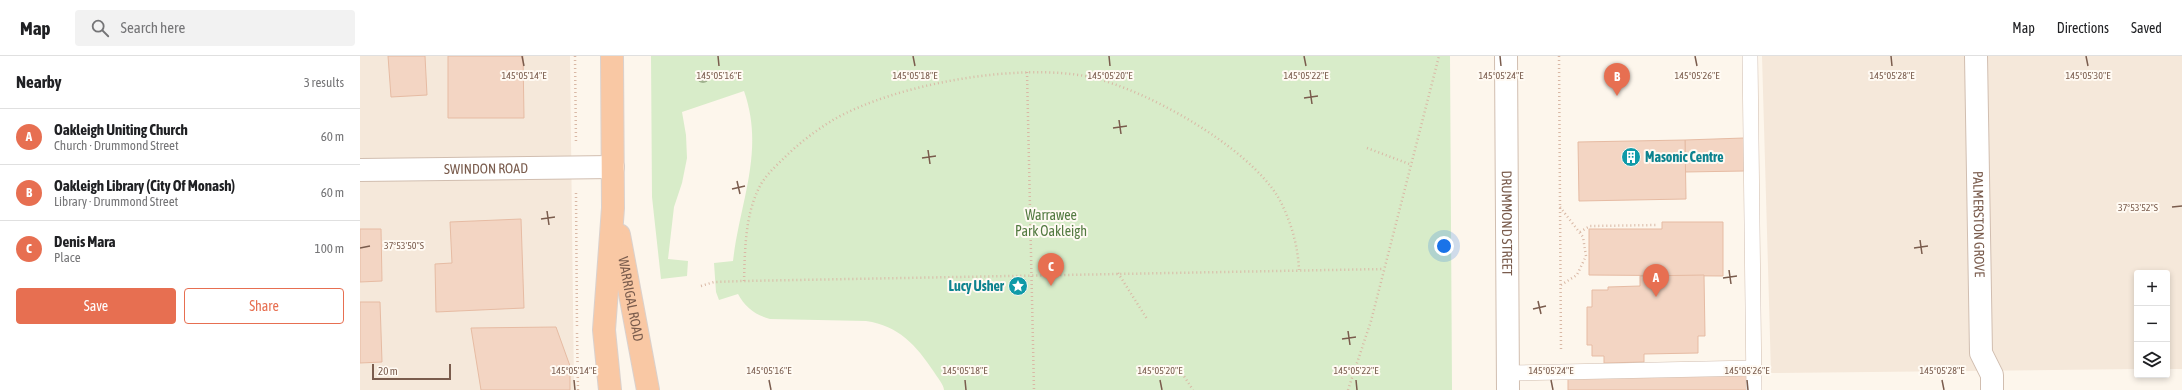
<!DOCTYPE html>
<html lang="en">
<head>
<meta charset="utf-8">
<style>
	:root { --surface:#fff; --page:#f2f2f2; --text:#202124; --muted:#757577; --line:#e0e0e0; --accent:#e76f51 }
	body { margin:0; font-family:"Asap Condensed",sans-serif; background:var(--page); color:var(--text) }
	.controls { position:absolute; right:12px; bottom:12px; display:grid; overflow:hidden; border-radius:4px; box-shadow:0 2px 6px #0003 }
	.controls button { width:36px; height:36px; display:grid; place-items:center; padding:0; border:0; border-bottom:1px solid var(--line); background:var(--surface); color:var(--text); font:20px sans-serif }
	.scale { position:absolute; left:12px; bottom:10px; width:79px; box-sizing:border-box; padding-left:4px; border:2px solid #7a5c4d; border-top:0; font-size:11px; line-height:14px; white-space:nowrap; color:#7a5c4d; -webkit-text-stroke:3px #fffaf3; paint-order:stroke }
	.you { position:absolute; left:1084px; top:190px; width:14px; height:14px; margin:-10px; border:3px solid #fff; border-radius:50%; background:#1a73e8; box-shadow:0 0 0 6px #1a73e833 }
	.badge { display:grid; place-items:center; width:26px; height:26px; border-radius:50%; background:var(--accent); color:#fff; font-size:13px; font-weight:700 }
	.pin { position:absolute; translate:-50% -33px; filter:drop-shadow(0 1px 2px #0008) }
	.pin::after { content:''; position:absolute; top:21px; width:14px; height:12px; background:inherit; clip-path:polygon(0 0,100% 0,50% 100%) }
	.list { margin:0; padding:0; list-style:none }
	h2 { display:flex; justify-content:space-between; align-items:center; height:52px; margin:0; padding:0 16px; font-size:17px }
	h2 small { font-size:13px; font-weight:400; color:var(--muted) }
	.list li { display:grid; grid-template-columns:26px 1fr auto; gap:12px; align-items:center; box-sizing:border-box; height:56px; padding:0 16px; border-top:1px solid var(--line) }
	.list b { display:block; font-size:15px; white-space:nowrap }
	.list p { margin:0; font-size:13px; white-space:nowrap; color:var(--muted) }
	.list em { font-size:13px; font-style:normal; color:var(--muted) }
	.actions { display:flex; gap:8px; padding:12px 16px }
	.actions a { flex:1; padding:9px 0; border:1px solid var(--accent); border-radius:4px; text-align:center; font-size:14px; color:var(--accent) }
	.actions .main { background:var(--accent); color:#fff }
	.icon { flex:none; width:22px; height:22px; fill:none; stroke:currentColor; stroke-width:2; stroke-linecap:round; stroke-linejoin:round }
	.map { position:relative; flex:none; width:1822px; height:334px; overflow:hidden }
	header { display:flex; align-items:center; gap:24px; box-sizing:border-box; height:56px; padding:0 20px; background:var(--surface); border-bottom:1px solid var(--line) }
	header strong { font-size:19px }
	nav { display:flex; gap:22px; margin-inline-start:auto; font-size:14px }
	.search { width:280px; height:36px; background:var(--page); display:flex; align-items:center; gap:10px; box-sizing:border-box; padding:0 14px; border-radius:4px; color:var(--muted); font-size:15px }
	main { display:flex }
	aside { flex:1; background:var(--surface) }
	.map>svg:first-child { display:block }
</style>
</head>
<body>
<header>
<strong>Map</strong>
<div class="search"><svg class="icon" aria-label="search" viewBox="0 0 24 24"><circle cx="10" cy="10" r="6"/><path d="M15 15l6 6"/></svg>Search here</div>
<nav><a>Map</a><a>Directions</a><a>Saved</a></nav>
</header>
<main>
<aside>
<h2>Nearby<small>3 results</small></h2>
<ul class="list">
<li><span class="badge">A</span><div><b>Oakleigh Uniting Church</b><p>Church · Drummond Street</p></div><em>60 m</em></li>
<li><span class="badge">B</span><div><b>Oakleigh Library (City Of Monash)</b><p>Library · Drummond Street</p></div><em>60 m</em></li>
<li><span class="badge">C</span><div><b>Denis Mara</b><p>Place</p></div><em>100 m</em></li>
</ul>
<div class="actions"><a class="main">Save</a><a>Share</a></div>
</aside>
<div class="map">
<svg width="1822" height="334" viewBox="0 0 1822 334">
	<rect width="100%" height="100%" fill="#fdf6ec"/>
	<g fill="#f5e8da">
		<polygon points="0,0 210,0 214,334 0,334"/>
		<polygon points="1402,0 1822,0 1822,313 1807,313 1807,217 1777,217 1777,313 1411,317"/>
	</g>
	<path fill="#d8ecc9" d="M291 0H1090L1092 334H584C584 329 577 321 574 316 556 289 539 270 506 265L410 263C395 259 385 251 378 238L359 244 356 236 354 207 373 205C380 145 405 95 384 35L322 56 326 79 327 102 322 127 314 151 308 203 328 205 327 220 301 223 292 141Z"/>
	<g fill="#f3d5c3" stroke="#e6bba3">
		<polygon points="28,0 65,0 67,39 31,41"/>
		<polygon points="88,0 163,0 164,62 88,62"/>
		<polygon points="1384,82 1384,115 1325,116 1325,84"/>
		<polygon points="1325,84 1326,143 1219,145 1218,86"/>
		<polygon points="161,163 164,252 76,256 75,208 92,207 90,166"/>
		<polygon points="1302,166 1363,166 1363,220 1229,219 1229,173 1302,173"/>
		<polygon points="0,173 21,173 22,225 0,226"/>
		<polygon points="1344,219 1345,280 1338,280 1338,297 1284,298 1284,306 1244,307 1244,300 1232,300 1232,289 1227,289 1227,251 1232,251 1232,234 1248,234 1248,231 1280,230 1280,220"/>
		<polygon points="0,246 20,246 22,306 0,307"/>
		<polygon points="196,271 210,310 210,334 121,334 111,272"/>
		<polygon points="1388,316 1388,334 1208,334 1208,319"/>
	</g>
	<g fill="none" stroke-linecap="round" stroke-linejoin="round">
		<g stroke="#d1beb0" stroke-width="16">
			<g id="service">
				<polyline points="1390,0 1394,334"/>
				<polyline points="1148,317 1394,312"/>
			</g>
		</g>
		<g stroke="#d1beb0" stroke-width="24">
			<g id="minor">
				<path id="s1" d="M1146 0 1148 334"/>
				<path id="s2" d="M1616 0 1621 297 1632 319V334"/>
				<path id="s3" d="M0 114 253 111"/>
			</g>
		</g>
		<g stroke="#dad1cd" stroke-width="24">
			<g id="trunk">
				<path id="s4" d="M259 179 288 334"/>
				<polyline points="250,334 244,274 253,152 252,0"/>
			</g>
		</g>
		<g stroke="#d9b8a5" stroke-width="2.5" stroke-dasharray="1 3" stroke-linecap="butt">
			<polyline points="215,0 216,88"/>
			<polyline points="1199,0 1201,295"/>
			<polyline points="667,16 674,334"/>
			<polyline points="1007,92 1052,109"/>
			<polyline points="216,137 217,272"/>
			<polyline points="1200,151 1223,181 1226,200 1217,219 1201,229"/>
			<polyline points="1220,176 1230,170 1298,169"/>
			<polyline points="758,217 787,263"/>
			<path d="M384 225C385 192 385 157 401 128 407 118 416 110 424 102 438 88 455 75 473 64 535 28 659 6 730 21 787 34 887 90 918 141 930 162 938 189 939 214"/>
			<polyline points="341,230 354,226 384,225 1024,213"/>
			<polyline points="217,277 218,334"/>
			<polyline points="822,317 833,334"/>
			<polyline points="988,334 1011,265 1079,0"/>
		</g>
		<use href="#service" stroke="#fff" stroke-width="15"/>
		<use href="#minor" stroke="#fff" stroke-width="22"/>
		<use href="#trunk" stroke="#f9c8a4" stroke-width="22"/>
	</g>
	<circle fill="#a0b28e" cx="343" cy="21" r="6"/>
	<path fill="none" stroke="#7a5c4d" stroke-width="1.5" d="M162 0 164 10M358 0 359 10M553 0 555 10M749 0 750 10M944 0 946 10M1140 0 1141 10M1335 0 1337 10M1531 0 1532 10M1726 0 1728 10M950 34 952 48M944 42 958 40M759 64 761 78M753 72 767 70M568 94 570 108M562 102 576 100M377 125 380 138M372 133 385 130M1812 151 1822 150M187 155 189 169M181 163 195 161M1560 184 1562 198M0 192 10 190M1554 192 1568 190M1369 214 1371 228M1363 222 1377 220M1178 245 1181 258M1173 253 1186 250M988 275 990 289M982 283 996 281M214 324 215 334M409 324 411 334M605 324 606 334M800 324 802 334M996 324 997 334M1191 324 1193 334M1387 324 1388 334M1582 324 1584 334"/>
	<defs>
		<g id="building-disc" transform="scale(1)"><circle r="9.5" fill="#0f9aa8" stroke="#fffaf3"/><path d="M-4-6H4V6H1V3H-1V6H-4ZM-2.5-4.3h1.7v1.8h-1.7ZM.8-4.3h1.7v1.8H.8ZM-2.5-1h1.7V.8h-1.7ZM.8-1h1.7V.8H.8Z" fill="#fff"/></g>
		<g id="sight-disc" transform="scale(1)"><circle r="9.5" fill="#0f9aa8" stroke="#fffaf3"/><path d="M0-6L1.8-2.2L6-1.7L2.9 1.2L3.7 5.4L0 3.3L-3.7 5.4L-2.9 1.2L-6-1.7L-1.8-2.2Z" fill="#fff"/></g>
	</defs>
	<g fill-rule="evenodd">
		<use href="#building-disc" x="1271" y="101"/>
		<use href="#sight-disc" x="658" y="230"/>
	</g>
	<g text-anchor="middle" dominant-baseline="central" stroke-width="4" stroke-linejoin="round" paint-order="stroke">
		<g font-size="14" font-weight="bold" fill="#0d838f" stroke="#fffaf3" text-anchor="start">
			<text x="1285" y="101">Masonic Centre</text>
			<text x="644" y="230" text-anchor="end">Lucy Usher</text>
		</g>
		<g font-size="14" fill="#7a5c4d" stroke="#fffaf3">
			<text stroke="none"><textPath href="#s3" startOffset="126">SWINDON ROAD</textPath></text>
			<text stroke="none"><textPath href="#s1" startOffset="167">DRUMMOND STREET</textPath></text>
			<text stroke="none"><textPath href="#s2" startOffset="168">PALMERSTON GROVE</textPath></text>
			<text stroke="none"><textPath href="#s4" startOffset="65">WARRIGAL ROAD</textPath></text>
		</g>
		<g font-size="14" fill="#537a41" stroke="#fffaf3">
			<text x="691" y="159">Warrawee<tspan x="691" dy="16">Park Oakleigh</tspan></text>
		</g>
	</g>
	<g font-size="10" text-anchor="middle" fill="#7a5c4d" stroke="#fffaf3" stroke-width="4" stroke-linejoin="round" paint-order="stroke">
		<text x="164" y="23">145°05'14"E</text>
		<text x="359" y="23">145°05'16"E</text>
		<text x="555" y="23">145°05'18"E</text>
		<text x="750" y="23">145°05'20"E</text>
		<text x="946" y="23">145°05'22"E</text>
		<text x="1141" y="23">145°05'24"E</text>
		<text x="1337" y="23">145°05'26"E</text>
		<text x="1532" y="23">145°05'28"E</text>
		<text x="1728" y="23">145°05'30"E</text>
		<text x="1778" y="155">37°53'52"S</text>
		<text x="44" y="193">37°53'50"S</text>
		<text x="214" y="318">145°05'14"E</text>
		<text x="409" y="318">145°05'16"E</text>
		<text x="605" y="318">145°05'18"E</text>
		<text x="800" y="318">145°05'20"E</text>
		<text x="996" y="318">145°05'22"E</text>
		<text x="1191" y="318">145°05'24"E</text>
		<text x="1387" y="318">145°05'26"E</text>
		<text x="1582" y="318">145°05'28"E</text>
	</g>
</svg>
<div class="controls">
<button>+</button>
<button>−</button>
<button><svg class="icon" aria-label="layers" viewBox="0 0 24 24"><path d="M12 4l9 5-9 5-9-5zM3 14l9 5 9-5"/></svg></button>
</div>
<div class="scale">20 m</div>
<div class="you"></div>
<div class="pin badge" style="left:1296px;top:241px">A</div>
<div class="pin badge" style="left:1257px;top:40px">B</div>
<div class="pin badge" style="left:691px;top:230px">C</div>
</div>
</main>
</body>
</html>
